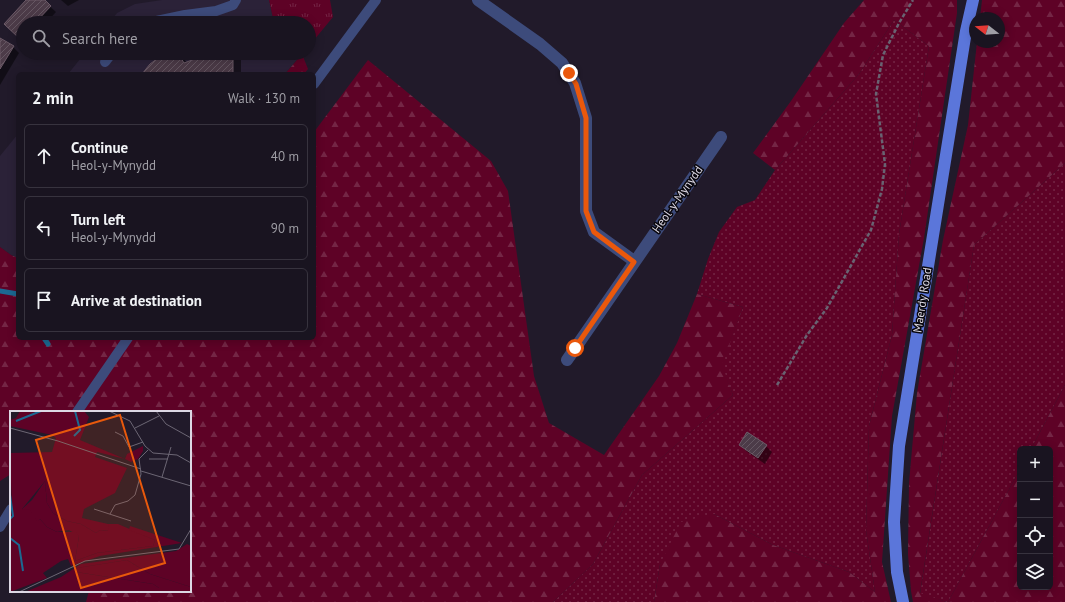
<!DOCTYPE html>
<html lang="en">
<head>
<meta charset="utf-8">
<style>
	:root { --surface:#191420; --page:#221d29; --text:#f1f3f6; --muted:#9f9ea5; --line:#37333e }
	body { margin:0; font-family:"PT Sans",sans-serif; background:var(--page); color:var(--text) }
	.controls { position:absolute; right:12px; bottom:12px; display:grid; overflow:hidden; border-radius:6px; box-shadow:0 2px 10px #0003 }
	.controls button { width:36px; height:36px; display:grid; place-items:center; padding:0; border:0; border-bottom:1px solid var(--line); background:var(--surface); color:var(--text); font:20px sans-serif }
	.compass { position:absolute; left:969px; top:12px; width:36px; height:36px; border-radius:50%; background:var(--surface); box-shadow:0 2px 10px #0003; rotate:287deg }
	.stop { position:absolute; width:12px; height:12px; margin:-9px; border:3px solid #ea580c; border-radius:50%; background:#fff }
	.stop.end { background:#ea580c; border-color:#fff; box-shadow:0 1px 4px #0008 }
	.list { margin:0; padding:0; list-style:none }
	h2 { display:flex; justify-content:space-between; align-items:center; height:52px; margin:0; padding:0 16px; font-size:17px }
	h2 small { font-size:13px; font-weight:400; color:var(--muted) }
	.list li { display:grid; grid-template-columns:26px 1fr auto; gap:12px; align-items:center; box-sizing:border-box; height:64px; margin:0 8px 8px; padding:0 8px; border:1px solid var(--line); border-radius:6px }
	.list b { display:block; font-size:15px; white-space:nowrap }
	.list p { margin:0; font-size:13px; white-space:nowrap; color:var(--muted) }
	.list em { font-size:13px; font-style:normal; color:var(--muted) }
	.icon { flex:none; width:22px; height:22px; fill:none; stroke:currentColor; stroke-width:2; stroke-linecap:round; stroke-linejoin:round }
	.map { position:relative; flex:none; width:1065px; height:602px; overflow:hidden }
	.search { position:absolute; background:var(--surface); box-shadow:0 2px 10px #0003; left:16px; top:16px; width:300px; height:44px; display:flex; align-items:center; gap:10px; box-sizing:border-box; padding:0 14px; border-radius:22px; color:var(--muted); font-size:15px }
	.panel { position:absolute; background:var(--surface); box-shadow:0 2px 10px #0003; left:16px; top:72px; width:300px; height:268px; border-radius:6px }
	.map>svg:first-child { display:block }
</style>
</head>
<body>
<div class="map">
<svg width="1065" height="602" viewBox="0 0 1065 602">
	<defs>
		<pattern id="grass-dots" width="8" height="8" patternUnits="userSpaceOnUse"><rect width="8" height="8" fill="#5e0226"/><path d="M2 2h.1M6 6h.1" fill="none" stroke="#742645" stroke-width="1.8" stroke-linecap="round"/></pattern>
		<pattern id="forest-firs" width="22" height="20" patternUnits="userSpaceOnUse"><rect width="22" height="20" fill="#5e0226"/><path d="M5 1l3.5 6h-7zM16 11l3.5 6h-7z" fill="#742645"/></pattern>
		<pattern id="park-tufts" width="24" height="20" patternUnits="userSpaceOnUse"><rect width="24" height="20" fill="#5e0226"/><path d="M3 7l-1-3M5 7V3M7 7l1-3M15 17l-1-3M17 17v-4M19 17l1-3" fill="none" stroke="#742645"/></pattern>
		<pattern id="building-hatch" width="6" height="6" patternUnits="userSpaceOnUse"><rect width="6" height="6" fill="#4c3b48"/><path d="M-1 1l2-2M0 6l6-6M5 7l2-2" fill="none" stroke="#655762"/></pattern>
	</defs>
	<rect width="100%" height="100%" fill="#211a2a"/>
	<g fill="#2b2238">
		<polygon points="162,0 269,0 274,23 109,23 117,13 135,4"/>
		<polygon points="85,53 302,53 302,54 285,74 68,74"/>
		<polygon points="18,134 18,258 11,255 0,247 0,156"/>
	</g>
	<g fill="url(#grass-dots)">
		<polygon points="894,20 929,46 899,234 892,335 869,426 866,530 875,592 849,572 773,545 714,514 660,564 654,602 553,602 593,564 642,475 733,395 721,365 743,307 697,294 708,259 719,232 737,207 755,200 775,170 859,74"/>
		<polygon points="1065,163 1065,385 1031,449 1020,449 1020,469 948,602 947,602 920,594 974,245"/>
	</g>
	<g fill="url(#forest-firs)">
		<polygon points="864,0 957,0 957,13 924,238 892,416 882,562 891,602 654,602 660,564 681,522 714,514 773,545 849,572 875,592 866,530 869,426 892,335 899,234 929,46 894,20 859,74 775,170 753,153 791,101 844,23"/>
		<polygon points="982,0 1065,0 1065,163 974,245 920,593 947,602 913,602 911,591 908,554 909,483 917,393 943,240 968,125 977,42 999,42 999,18 980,18"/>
		<polygon points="302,54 308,69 304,74 285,74"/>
		<polygon points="368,60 491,161 508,191 534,376 549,423 604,455 659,376 677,343 697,294 743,307 722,365 733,395 642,475 593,564 553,602 86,602 89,591 190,591 190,412 11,412 11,474 0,481 0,247 11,255 18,258 18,338 314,338 314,132"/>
		<polygon points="1065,385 1065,602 948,602 1020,469 1020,587 1050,587 1050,449 1031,449"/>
	</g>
	<polygon fill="url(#park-tufts)" points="269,0 330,0 333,17 309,46 309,23 274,23"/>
	<g fill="#0007">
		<polygon points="28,0 43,0 56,12 46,23 23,23 23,40 6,24"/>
		<polygon points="61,0 79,0 68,6"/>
		<polygon points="0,39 13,47 19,53 0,85"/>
		<polygon points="167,53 180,53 187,63 216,53 236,53 241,58 241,74 143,74"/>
		<polygon points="740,445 766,446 772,452 765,464 746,451"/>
	</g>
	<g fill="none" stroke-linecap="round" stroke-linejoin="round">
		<g stroke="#1b6992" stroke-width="5">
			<polyline points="0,291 18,294"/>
			<polyline points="44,338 48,344"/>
		</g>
	</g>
	<g fill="url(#building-hatch)" stroke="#6c5a67">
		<polygon points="26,0 45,0 51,6 35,23 23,23 23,35 20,39 4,24"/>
		<polygon points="0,38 14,46 0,69"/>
		<polygon points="165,53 178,53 184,63 211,53 233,53 233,74 142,74 150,64"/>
		<polygon points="747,432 767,445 758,458 739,445"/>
	</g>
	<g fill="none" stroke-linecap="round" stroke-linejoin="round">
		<polyline stroke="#696372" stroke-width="2.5" stroke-dasharray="4 2" stroke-linecap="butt" points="777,385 807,335 827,308 871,230 882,189 885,164 876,94 883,55 899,23 913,0"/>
		<g stroke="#3d4b7b" stroke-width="10">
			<polyline points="147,23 185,15 216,11 233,5 236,0"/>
			<polyline points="105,62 112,53"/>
			<polyline points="314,84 376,0"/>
			<polyline points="77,412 128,338"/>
			<polyline points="0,527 11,509"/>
		</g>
		<g stroke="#3d4b7b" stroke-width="12">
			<polyline points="478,0 540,44 562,63 575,83 586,118 586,211 594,232 634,261"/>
			<polyline points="567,360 721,137"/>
		</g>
		<polyline stroke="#5b76da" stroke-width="12" points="903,602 897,572 894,522 899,446 966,31 973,0"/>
	</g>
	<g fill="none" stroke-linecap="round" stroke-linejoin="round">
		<polyline stroke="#ea580c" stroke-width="5" points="569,73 576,84 586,118 586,211 594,232 634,262 575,348"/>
	</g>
	<g text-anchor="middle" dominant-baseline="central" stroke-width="3" stroke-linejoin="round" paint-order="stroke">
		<g font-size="12" fill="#dcd8e4" stroke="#09070d">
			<text transform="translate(677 199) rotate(-55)">Heol-y-Mynydd</text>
			<text transform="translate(922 300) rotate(-81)">Maerdy Road</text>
		</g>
	</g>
	<g transform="translate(10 411)">
		<rect width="181" height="181" fill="#211a2a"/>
		<path d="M35 70 37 92 43 102 57 110 71 113 86 122 90 119 98 120V113H108L145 129 143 135 87 142 65 150 69 125 59 119 47 121 37 116 30 108 27 111 12 98 22 89ZM117 149 140 163 181 176V181H129V176L149 177 143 173 66 161V157Z" fill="#5e0226"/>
		<path d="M10 0H74L79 6 70 29 115 48 87 41 85 46 117 57 105 82 74 98 72 107 98 113 99 120 90 119 86 122 71 113 57 110 43 102 37 92 35 70 12 98 20 99 27 110 30 108 37 116 47 121H66L69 125 65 150 87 142 143 135 145 129 119 119 120 115 172 132 90 145 61 155 58 148 51 150 33 162 37 167 0 181V103L2 101 0 42 42 41 46 27 42 24 0 15V9L6 7ZM177 133 181 135V176L140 163 117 149 67 157 66 161 143 173 149 177H130L129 181H15L51 166 71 153 166 140Z" fill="#5e0226"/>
		<path d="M133 35V40L128 48 121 51 115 48 117 43Z" fill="#5e0226"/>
		<path fill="none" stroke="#1b6992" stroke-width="2" d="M6 10 31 0M64 25 70 19 65 0M0 84 3 105 0 108M0 127 9 134 13 160"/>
		<path fill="none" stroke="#6c6674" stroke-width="1" d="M99 0 120 10 135 35 143 42 167 44 181 52M146 0 156 13 181 27M0 17 48 30 131 58M125 17 149 5M105 21 113 25 119 36 133 31M139 48H158M131 60 181 75M152 66 161 36M84 98 121 110M100 103 105 94 118 90 125 84 131 63 129 48 138 39M9 181 75 150 169 138 181 118"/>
		<path fill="#e8590c" fill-opacity="0.15" stroke="#e8590c" stroke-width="2" d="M110 4 155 152 71 177 26 29Z"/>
		<rect width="181" height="181" fill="none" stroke="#dcd8e4" stroke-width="2"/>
	</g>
</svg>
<div class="controls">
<button>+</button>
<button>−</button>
<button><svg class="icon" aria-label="locate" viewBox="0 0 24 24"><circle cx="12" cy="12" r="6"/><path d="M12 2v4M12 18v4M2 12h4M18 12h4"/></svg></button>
<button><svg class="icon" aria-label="layers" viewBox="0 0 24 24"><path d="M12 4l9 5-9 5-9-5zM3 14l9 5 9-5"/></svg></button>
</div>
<svg class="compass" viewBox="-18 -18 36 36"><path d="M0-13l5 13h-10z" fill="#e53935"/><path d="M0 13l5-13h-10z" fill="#9f9ea5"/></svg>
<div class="stop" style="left:575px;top:348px"></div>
<div class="stop end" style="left:569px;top:73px"></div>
<div class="search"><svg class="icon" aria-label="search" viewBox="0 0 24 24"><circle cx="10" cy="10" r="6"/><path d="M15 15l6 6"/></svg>Search here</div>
<section class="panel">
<h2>2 min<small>Walk · 130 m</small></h2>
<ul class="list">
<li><svg class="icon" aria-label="ahead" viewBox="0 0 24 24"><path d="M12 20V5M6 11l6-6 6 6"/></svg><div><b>Continue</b><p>Heol-y-Mynydd</p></div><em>40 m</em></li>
<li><svg class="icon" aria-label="left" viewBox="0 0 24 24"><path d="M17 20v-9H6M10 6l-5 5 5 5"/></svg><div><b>Turn left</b><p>Heol-y-Mynydd</p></div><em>90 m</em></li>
<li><svg class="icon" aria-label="arrive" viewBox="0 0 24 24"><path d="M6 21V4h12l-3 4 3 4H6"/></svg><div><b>Arrive at destination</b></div></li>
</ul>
</section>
</div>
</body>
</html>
